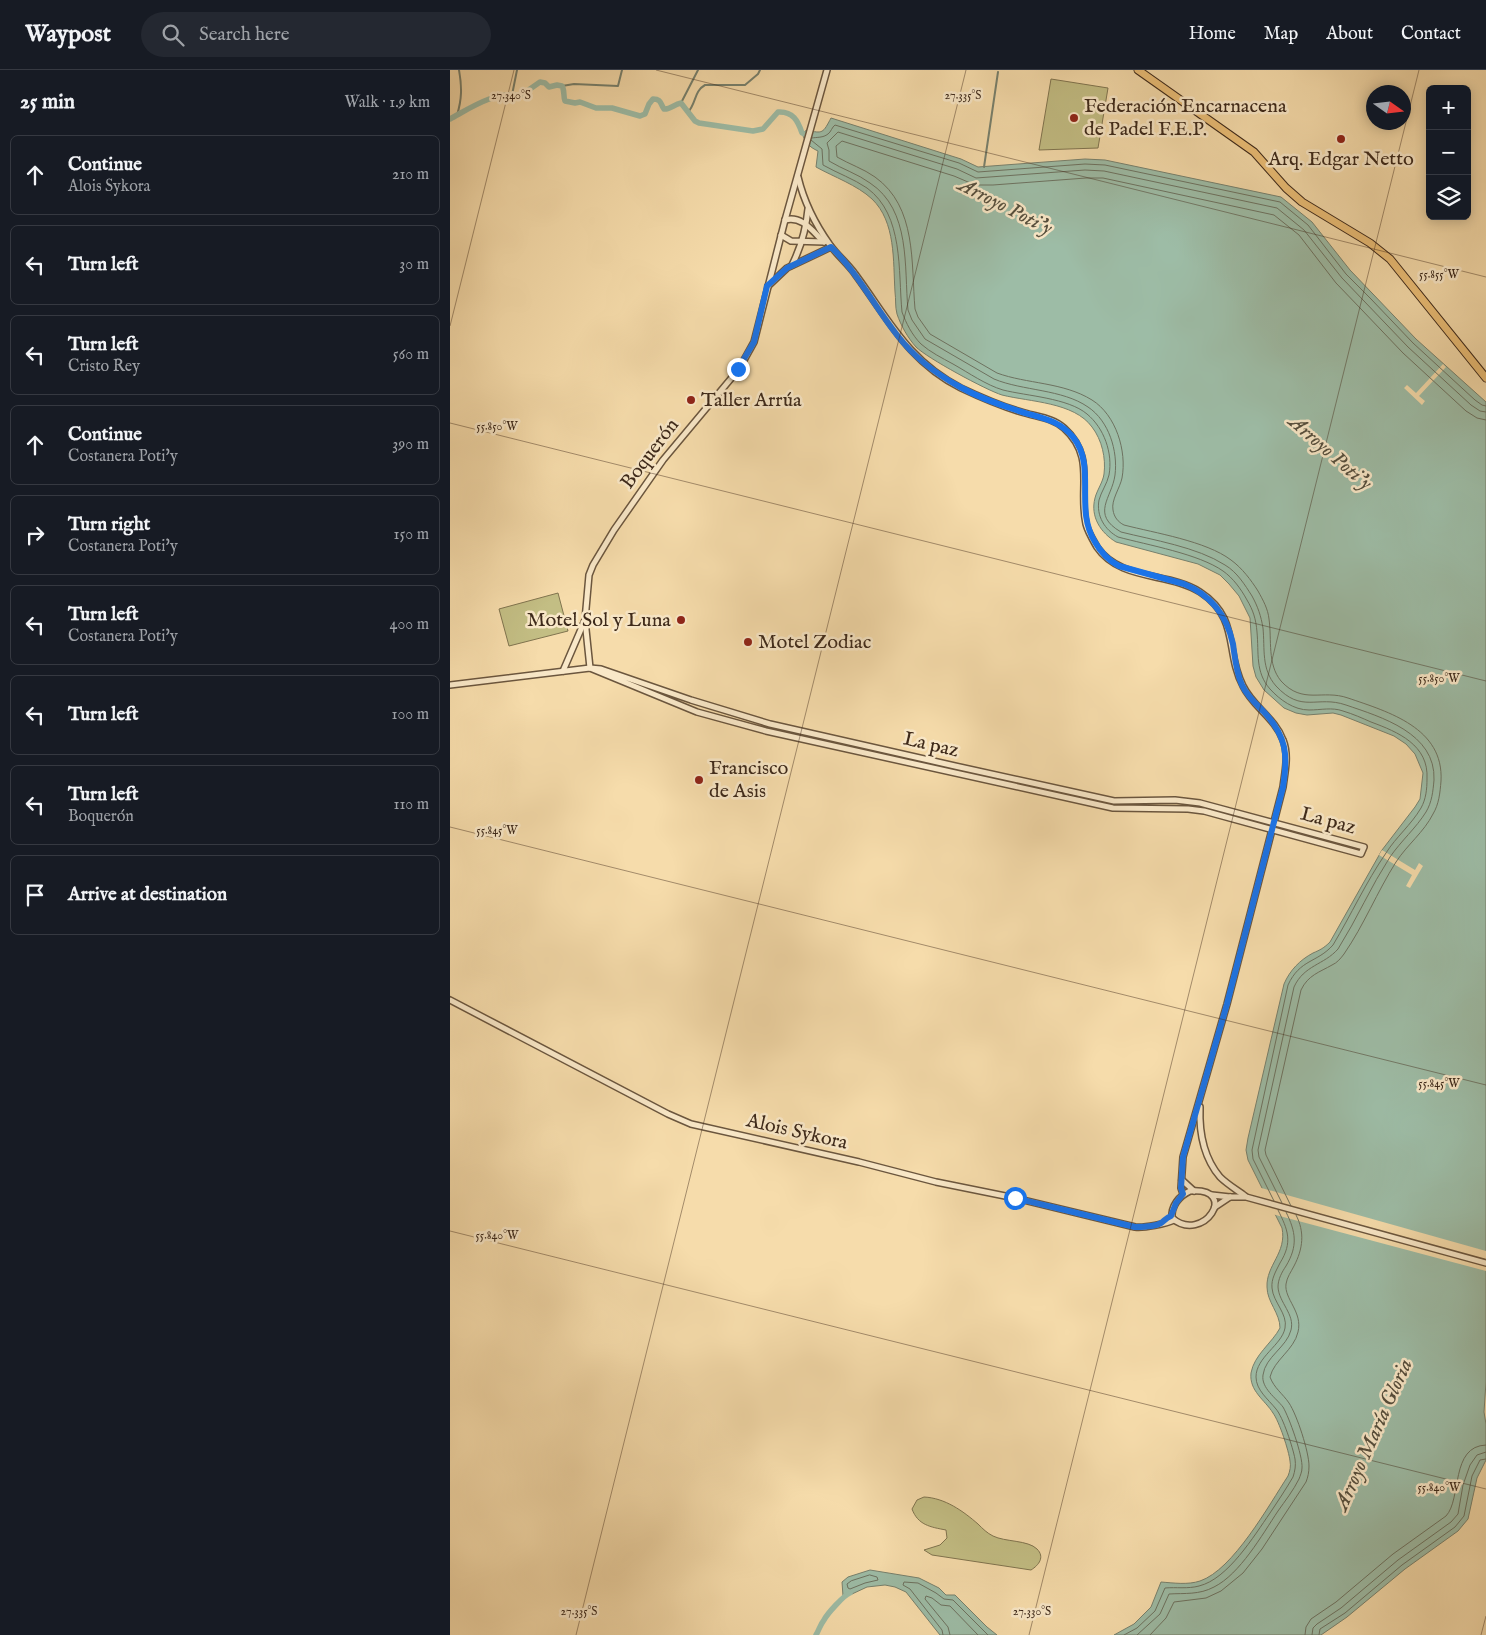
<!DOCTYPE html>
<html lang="en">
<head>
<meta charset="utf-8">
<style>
	:root { --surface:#171b24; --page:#242831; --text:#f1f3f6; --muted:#9ea1a6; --line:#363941 }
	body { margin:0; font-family:"IM FELL English",serif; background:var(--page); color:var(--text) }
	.controls { position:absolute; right:15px; top:15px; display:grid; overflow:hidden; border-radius:8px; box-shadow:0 2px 12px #0003 }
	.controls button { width:45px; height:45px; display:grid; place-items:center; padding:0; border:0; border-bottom:1px solid var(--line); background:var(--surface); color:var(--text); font:25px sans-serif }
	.compass { position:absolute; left:916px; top:15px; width:45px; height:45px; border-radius:50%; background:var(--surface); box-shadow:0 2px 12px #0003; rotate:104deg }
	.stop { position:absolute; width:15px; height:15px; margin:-11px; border:4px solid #1a73e8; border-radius:50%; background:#fff }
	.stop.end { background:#1a73e8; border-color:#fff; box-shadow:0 1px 5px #0008 }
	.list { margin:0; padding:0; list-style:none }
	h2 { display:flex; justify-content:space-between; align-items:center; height:65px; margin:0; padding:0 20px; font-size:21px }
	h2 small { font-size:16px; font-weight:400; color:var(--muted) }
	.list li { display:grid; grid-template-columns:32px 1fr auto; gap:15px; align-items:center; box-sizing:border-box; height:80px; margin:0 10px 10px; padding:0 10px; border:1px solid var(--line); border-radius:8px }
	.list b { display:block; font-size:19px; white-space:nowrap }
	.list p { margin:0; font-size:16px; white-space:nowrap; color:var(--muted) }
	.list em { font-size:16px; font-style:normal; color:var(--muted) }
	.icon { flex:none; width:28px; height:28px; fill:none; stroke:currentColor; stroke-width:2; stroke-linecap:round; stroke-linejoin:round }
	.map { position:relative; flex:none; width:1036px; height:1565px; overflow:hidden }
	header { display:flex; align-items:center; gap:30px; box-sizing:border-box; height:70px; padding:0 25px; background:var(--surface); border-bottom:1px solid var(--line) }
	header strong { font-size:24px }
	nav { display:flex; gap:28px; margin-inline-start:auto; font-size:18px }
	.search { width:350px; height:45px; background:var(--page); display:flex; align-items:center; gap:12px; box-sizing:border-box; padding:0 18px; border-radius:28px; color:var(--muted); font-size:19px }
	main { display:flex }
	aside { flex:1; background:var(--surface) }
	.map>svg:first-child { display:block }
</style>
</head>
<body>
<header>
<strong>Waypost</strong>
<div class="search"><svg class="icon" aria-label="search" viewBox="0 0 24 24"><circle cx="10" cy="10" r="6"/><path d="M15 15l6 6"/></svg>Search here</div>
<nav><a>Home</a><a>Map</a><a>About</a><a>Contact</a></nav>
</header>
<main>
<aside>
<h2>25 min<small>Walk · 1.9 km</small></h2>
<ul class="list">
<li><svg class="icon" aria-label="ahead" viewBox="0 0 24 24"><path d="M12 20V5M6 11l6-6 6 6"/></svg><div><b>Continue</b><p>Alois Sykora</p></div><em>210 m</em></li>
<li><svg class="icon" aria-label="left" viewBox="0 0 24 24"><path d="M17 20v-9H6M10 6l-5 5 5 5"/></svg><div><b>Turn left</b></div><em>30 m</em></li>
<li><svg class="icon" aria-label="left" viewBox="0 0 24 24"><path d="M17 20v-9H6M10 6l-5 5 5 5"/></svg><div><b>Turn left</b><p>Cristo Rey</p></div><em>560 m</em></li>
<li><svg class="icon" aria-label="ahead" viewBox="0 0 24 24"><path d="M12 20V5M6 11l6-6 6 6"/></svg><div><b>Continue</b><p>Costanera Poti'y</p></div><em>390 m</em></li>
<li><svg class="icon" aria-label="right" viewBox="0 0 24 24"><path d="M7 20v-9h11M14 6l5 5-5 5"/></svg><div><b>Turn right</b><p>Costanera Poti'y</p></div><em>150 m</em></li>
<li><svg class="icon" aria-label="left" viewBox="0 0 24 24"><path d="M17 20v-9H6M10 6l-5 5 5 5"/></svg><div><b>Turn left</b><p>Costanera Poti'y</p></div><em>400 m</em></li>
<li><svg class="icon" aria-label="left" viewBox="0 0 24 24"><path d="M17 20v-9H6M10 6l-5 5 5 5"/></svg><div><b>Turn left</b></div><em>100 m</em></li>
<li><svg class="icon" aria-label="left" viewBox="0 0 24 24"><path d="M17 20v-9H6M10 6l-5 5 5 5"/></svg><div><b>Turn left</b><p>Boquerón</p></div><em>110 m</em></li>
<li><svg class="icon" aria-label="arrive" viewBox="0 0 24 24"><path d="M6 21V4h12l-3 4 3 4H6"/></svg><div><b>Arrive at destination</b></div></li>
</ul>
</aside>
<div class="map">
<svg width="1036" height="1565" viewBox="0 0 1036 1565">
	<rect width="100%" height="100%" fill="#f6dcab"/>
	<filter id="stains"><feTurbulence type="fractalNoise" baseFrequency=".004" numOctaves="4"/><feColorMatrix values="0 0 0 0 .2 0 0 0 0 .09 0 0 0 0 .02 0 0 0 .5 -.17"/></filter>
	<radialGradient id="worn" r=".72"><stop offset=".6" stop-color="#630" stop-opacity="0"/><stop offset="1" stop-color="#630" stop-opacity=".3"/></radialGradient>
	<g fill="#c3be84" stroke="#80744f">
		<polygon points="601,9 658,18 648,78 589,80"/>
		<polygon points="108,523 118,561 59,576 49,539"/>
		<path d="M474 1427C495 1428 513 1441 528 1454 533 1459 537 1463 543 1466 555 1472 578 1470 587 1479 595 1487 589 1495 581 1500L482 1485 474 1480 490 1475 497 1468 496 1460C480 1457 468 1455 462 1439L467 1430Z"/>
	</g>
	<g fill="#9dbca6" stroke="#77816e">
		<path d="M381 48 511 89 528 97 635 89 655 90 831 127 862 152 900 200 966 269 1036 332V1312L1034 1342 1036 1354V1390L1027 1408 1018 1449 1008 1461 955 1499 897 1547 871 1565H664L684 1554 701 1537 711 1512C724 1513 738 1515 750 1511 783 1500 819 1435 838 1406 840 1401 841 1396 840 1391 839 1381 829 1351 823 1343 815 1330 799 1321 801 1303 804 1285 822 1273 830 1258 830 1243 817 1232 817 1217 816 1195 837 1183 832 1158L798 1090 796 1080 798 1068 834 914C840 900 850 890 863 883 870 880 874 878 880 872L932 780 965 737 970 729 973 703 965 684 956 674 944 666 891 645 883 643 857 645 846 643 834 638 814 620 806 607 803 596 800 548 789 526 779 514 770 505 748 494 666 472C651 463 640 447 645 428 647 420 653 412 654 404 656 388 652 370 642 357 624 332 580 332 552 325 536 320 477 288 466 277 458 268 451 256 447 244 445 237 446 229 445 222 443 191 446 152 422 129 407 115 384 107 366 97L368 81C359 77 355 72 352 63L357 60C373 64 373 63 381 48Z"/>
		<polygon points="420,1500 469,1508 489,1518 496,1525 505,1525 537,1557 547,1565 490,1565 456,1522 445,1517 435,1515 417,1517 402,1524 393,1526 392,1512 398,1507"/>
	</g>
	<g fill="#f6dcab">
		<polygon points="993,294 996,297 969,326 975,331 972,335 954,318 957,315 966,323"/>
		<polygon points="932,780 965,800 969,793 973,796 960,818 956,816 962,805 929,785"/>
		<polygon points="808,1117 1036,1181 1036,1201 822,1144"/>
	</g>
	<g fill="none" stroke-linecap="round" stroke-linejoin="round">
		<g stroke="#6d7260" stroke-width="1">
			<path d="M362 68C367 67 373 68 378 64 381 62 382 57 385 55L509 93 528 102 635 94 655 95 830 132 858 155 896 204 921 229 963 273 1025 330 1032 335 1036 336"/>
			<path d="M361 70 372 79 373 95C387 103 404 109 417 118 454 145 448 201 452 242 456 253 462 265 471 274 480 282 492 288 503 294 519 303 536 315 553 320 577 326 618 328 637 344 654 358 663 383 659 405 657 414 651 422 649 430 646 446 655 460 668 467 698 475 749 484 773 501 783 508 791 519 797 530 803 540 806 549 807 562 809 583 805 602 820 619 830 630 844 640 859 640 871 640 882 637 893 641 903 644 912 648 921 652 948 662 979 675 977 709 977 719 976 729 971 738 961 755 946 767 936 783 916 812 901 845 883 875 867 893 850 889 838 915L802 1080 803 1089 824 1131"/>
			<path d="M832 1133 809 1087 808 1080 844 917C854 895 874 895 888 879 907 849 921 816 940 787 951 771 966 758 976 742 982 732 983 721 984 710 986 663 931 647 896 635 867 625 852 644 826 616 811 599 815 579 813 558 811 546 808 537 802 526 795 515 787 502 775 495 747 477 703 470 671 462 640 444 662 428 665 405 668 381 659 351 638 337 612 319 573 321 544 309L475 269 462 250 458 240C454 197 461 140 420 113 408 104 392 99 379 91V80L377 73 388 62 507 99 526 108 635 100 654 101 827 138 854 160 892 208 958 277 1021 335 1030 341 1036 342"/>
			<path d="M841 1136 816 1085 815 1080 851 920C858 905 870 902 882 895 887 893 891 888 894 884 914 855 927 822 946 792 957 775 974 762 983 744 989 734 990 723 991 711 994 658 939 642 898 628 872 619 853 635 831 611 817 594 822 570 819 549 818 539 813 530 808 521 801 510 792 498 781 490 756 471 705 463 674 455 668 452 664 447 663 440 661 430 670 418 672 408 677 381 666 345 642 330 613 312 577 314 547 303L480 264 468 247 465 239C461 193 467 137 425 107 414 99 399 94 387 87L386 76 392 71 504 106 525 115H543L636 108H653L824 145 849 165 886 213 911 239 953 283 1016 341 1027 348 1036 350"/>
			<polygon points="420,1505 427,1507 428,1510 415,1513 400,1519 398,1518 397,1514 401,1511"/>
			<polyline points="493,1565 492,1560 460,1519 453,1515 454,1512 468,1513 486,1523 494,1529 503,1530 538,1565"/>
			<polyline points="500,1565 498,1557 475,1529 476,1526 482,1528 491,1535 500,1536 528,1565"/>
			<path d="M674 1565 687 1558 705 1541 715 1518C726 1517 738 1519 749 1516 778 1509 804 1466 820 1443 828 1431 836 1419 843 1407 845 1401 846 1395 845 1389 843 1378 833 1347 826 1339 818 1329 806 1320 806 1307 806 1287 832 1275 835 1258 838 1244 823 1232 822 1218 821 1209 826 1201 830 1193 843 1172 838 1160 828 1140"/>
			<path d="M687 1565 710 1544 719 1524C735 1523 749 1525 764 1517 790 1504 812 1465 828 1441 835 1431 843 1421 849 1409 850 1406 852 1402 852 1398 853 1386 839 1347 833 1337 826 1328 811 1318 813 1305 815 1287 837 1277 841 1260 845 1244 829 1233 828 1217 828 1209 832 1202 836 1196 848 1176 846 1162 836 1142"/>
			<path d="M700 1565 716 1548 724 1532 756 1528 771 1521 793 1503 812 1479 856 1412C858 1407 859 1402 859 1396 859 1382 847 1345 839 1333 833 1324 824 1318 820 1307 824 1290 844 1280 848 1262 853 1242 834 1229 836 1214 837 1207 841 1202 844 1196 853 1179 855 1162 846 1145"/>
			<path d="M855 1565 856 1557 861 1549 886 1532 943 1484 996 1446C1012 1429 1000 1376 1036 1375"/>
			<polyline points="862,1565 863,1558 867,1554 891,1538 948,1490 1001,1452 1008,1444 1013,1415 1020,1395 1027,1385 1036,1382"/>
			<polyline points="869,1565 870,1559 895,1543 952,1495 1005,1457 1014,1446 1022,1406 1030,1390 1036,1389"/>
		</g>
		<g stroke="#77816e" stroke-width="2">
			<polyline points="112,16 124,14 168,16 172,0"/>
			<polyline points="62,25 67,0"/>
			<polyline points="231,33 248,0"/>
			<path d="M238 42C246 34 244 21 255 15H295L308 4 310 0"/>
			<path d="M7 45C12 29 12 17 9 0"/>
			<polyline points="534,97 548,2"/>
		</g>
		<g stroke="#9dbca6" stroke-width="5.5">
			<path d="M0 49C22 37 45 21 70 26L90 12 95 13 99 17 107 15 112 16C115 21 113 26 115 31L125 33 130 32 146 38H162L190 46 195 44 199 34 203 29C212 29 210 34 214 39 220 40 224 34 231 33L245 51 249 53 303 61 313 59 328 42C343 41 348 51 352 63L358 65"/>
			<path d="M366 1565C369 1560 370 1555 374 1550 377 1544 394 1525 400 1523"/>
		</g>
		<g stroke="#6b563e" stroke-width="8">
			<g id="minor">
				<path d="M348 107C354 132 365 154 380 175 388 186 398 194 405 204 439 250 458 291 511 318 532 328 553 337 575 343 588 347 603 348 614 358 646 387 628 418 636 454 638 462 643 470 647 477 670 511 719 502 750 522 790 548 775 582 793 616 803 637 825 648 833 670 839 685 835 701 833 717L777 934 733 1087 731 1118 733 1124"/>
				<path d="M335 150C352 145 363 162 374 172"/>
				<polyline points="331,165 341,171 374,172"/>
				<path d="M342 195C351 177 356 160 358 139"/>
				<polyline points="318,216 337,198 381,177"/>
				<polyline points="140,598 135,550 139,505 143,495 164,460 213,390 289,299 304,272 335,150 377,0"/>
				<polyline points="113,601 135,550"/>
				<polyline points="0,615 140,598 151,599 241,630 320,654 505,696 664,731 725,730 750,733 914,777 911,784 754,741 738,739 663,738 316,661 247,642 140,598"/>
				<path d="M0 930 218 1044 241 1054 409 1092 486 1112 565 1128 685 1157C694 1158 716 1154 724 1150"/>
				<path d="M750 1037C749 1063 753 1087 770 1107 777 1114 787 1120 795 1126"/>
				<polyline points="732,1110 744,1121"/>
				<path d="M740 1121C791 1117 753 1175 722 1148 721 1136 729 1126 740 1121Z"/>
				<polyline points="762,1125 780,1127 796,1127 1036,1193"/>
				<polyline points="765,1137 780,1127"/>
			</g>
		</g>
		<g stroke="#3d291a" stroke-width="9">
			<polyline id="major" points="688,0 804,82 836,118 852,132 920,173 940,189 1036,308"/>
		</g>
		<use href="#minor" stroke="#f9e8c8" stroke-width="5"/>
		<use href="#major" stroke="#ebbe76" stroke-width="7"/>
	</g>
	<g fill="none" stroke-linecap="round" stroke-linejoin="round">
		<path stroke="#1a73e8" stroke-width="6" d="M288 299 304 272 317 216 337 198 381 177C408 203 424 236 447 265 464 287 486 304 510 317 528 327 547 334 566 340 588 348 607 348 623 367 647 396 624 439 645 472 651 483 658 490 669 496L734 514C761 525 777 546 783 574 785 588 786 602 792 615 797 626 806 634 814 642 837 667 838 685 833 717L777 934 733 1087 731 1118 733 1124 726 1133 721 1146C716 1148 715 1150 711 1153 705 1157 692 1157 685 1157L565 1128"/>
	</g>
	<path fill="none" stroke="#3d291a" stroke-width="1" stroke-opacity="0.45" d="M206 0 1036 207M0 256 64 0M0 353 1036 611M0 757 1036 1015M0 1161 1036 1419M126 1565 516 0M579 1565 969 0M1031 1565 1036 1546"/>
	<g fill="#8f2418" stroke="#f9e8c8" stroke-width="2">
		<circle cx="624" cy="48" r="5"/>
		<circle cx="891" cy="69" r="5"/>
		<circle cx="241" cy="330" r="5"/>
		<circle cx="231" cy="550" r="5"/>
		<circle cx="298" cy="572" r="5"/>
		<circle cx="249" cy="710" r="5"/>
	</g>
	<g text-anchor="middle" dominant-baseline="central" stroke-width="5" stroke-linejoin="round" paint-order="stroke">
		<g font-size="20" fill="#3d291a" stroke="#f9e8c8" text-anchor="start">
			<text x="634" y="36">Federación Encarnacena<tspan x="634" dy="23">de Padel F.E.P.</tspan></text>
			<text x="891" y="89" text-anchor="middle">Arq. Edgar Netto</text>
			<text x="251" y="330">Taller Arrúa</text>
			<text x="221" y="550" text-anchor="end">Motel Sol y Luna</text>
			<text x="308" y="572">Motel Zodiac</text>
			<text x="259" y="698">Francisco<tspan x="259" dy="23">de Asis</tspan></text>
		</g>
		<g font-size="20" fill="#3d291a" stroke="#f9e8c8">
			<text transform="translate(200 384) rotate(-53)">Boquerón</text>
			<text transform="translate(481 675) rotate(13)">La paz</text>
			<text transform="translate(878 751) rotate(15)">La paz</text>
			<text transform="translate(347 1062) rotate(13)">Alois Sykora</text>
		</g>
		<g font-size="21" font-style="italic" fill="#554e3d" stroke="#f9e8c8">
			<text transform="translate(555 137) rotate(27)">Arroyo Poti'y</text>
			<text transform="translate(880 383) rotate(41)">Arroyo Poti'y</text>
			<text transform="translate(924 1365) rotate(-66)">Arroyo María Gloria</text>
		</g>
	</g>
	<g font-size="12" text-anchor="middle" fill="#3d291a" stroke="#f9e8c8" stroke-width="5" stroke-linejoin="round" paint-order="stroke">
		<text x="61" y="29">27.340°S</text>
		<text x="513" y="29">27.335°S</text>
		<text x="989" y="208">55.855°W</text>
		<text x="47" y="360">55.850°W</text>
		<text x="989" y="612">55.850°W</text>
		<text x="47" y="764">55.845°W</text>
		<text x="989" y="1017">55.845°W</text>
		<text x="47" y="1169">55.840°W</text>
		<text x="989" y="1421">55.840°W</text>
		<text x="129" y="1545">27.335°S</text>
		<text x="582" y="1545">27.330°S</text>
	</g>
	<rect width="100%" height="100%" filter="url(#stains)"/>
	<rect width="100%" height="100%" fill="url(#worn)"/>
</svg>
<div class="controls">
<button>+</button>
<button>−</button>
<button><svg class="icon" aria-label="layers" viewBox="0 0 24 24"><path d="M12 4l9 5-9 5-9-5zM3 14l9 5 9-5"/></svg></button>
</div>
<svg class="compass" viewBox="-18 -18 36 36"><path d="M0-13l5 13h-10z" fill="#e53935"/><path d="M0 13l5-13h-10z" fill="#9ea1a6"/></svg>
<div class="stop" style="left:565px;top:1128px"></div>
<div class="stop end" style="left:288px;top:299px"></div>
</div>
</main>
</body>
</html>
